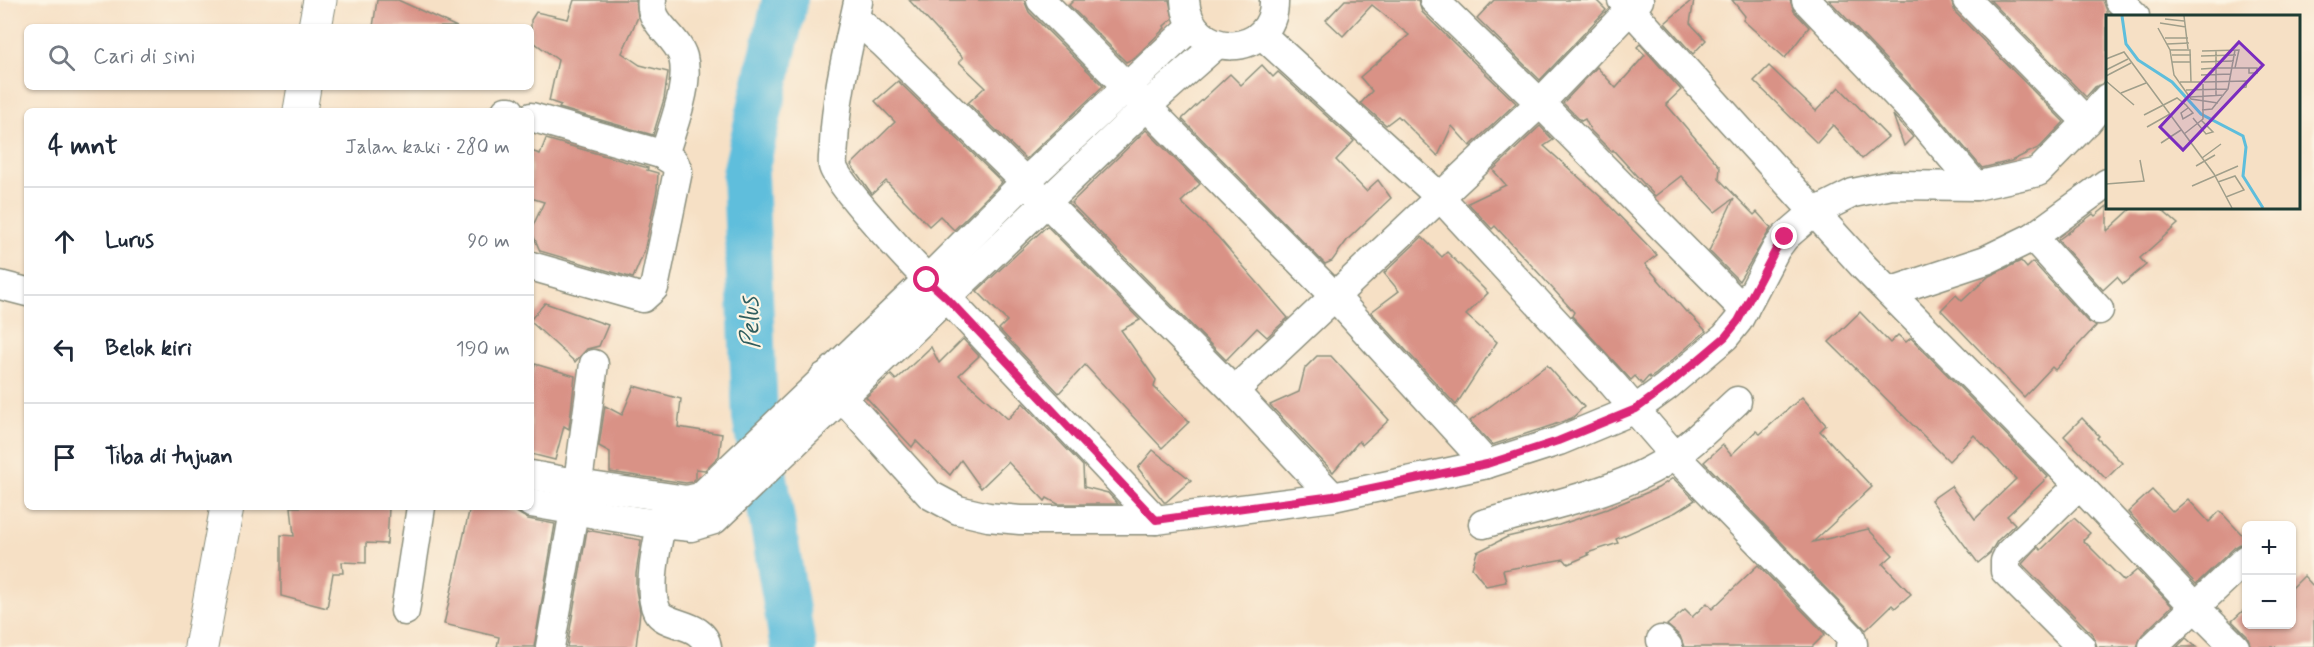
<!DOCTYPE html>
<html lang="id">
<head>
<meta charset="utf-8">
<style>
	:root { --surface:#fff; --page:#f2f2f3; --text:#1f2937; --muted:#747a83; --line:#e0e1e3 }
	body { margin:0; font-family:Mynerve,sans-serif; background:var(--page); color:var(--text) }
	.controls { position:absolute; right:18px; bottom:18px; display:grid; overflow:hidden; border-radius:9px; box-shadow:0 2px 4px #0004 }
	.controls button { width:54px; height:54px; display:grid; place-items:center; padding:0; border:0; border-bottom:2px solid var(--line); background:var(--surface); color:var(--text); font:30px sans-serif }
	.stop { position:absolute; width:18px; height:18px; margin:-14px; border:4px solid #db2777; border-radius:50%; background:#fff }
	.stop.end { background:#db2777; border-color:#fff; box-shadow:0 2px 6px #0008 }
	.list { margin:0; padding:0; list-style:none }
	h2 { display:flex; justify-content:space-between; align-items:center; height:78px; margin:0; padding:0 24px; font-size:26px }
	h2 small { font-size:20px; font-weight:400; color:var(--muted) }
	.list li { display:grid; grid-template-columns:39px 1fr auto; gap:18px; align-items:center; box-sizing:border-box; height:108px; padding:0 24px; border-top:2px solid var(--line) }
	.list b { display:block; font-size:22px; white-space:nowrap }
	.list em { font-size:20px; font-style:normal; color:var(--muted) }
	.icon { flex:none; width:33px; height:33px; fill:none; stroke:currentColor; stroke-width:2; stroke-linecap:round; stroke-linejoin:round }
	.map { position:relative; flex:none; width:2314px; height:647px; overflow:hidden }
	.search { position:absolute; background:var(--surface); box-shadow:0 2px 4px #0004; left:24px; top:24px; width:510px; height:66px; display:flex; align-items:center; gap:15px; box-sizing:border-box; padding:0 21px; border-radius:9px; color:var(--muted); font-size:22px }
	.panel { position:absolute; background:var(--surface); box-shadow:0 2px 4px #0004; left:24px; top:108px; width:510px; height:402px; border-radius:9px }
	.map>svg:first-child { display:block }
</style>
</head>
<body>
<div class="map">
<svg width="2314" height="647" viewBox="0 0 2314 647">
	<rect width="100%" height="100%" fill="#fcf5e5"/>
	<filter id="ink" filterUnits="userSpaceOnUse"><feTurbulence type="fractalNoise" baseFrequency=".0167" numOctaves="2"/><feDisplacementMap in="SourceGraphic" scale="12" xChannelSelector="R" yChannelSelector="G"/><feConvolveMatrix kernelMatrix="1 2 1 2 8 2 1 2 1" color-interpolation-filters="sRGB"/></filter>
	<filter id="wash" filterUnits="userSpaceOnUse"><feTurbulence type="fractalNoise" baseFrequency=".008" numOctaves="4" result="noise"/><feDisplacementMap in="SourceGraphic" scale="24" xChannelSelector="R" yChannelSelector="G"/><feGaussianBlur stdDeviation="1.35" result="paint"/><feColorMatrix in="noise" values="0 0 0 0 0 0 0 0 0 0 0 0 0 0 0 0 0 1.4 0 .05"/><feComposite in="paint" operator="in"/></filter>
	<g filter="url(#wash)">
		<rect width="100%" height="100%" fill="#f6e0c5"/>
		<g fill="none" stroke-linecap="round" stroke-linejoin="round">
			<polyline stroke="#5ebedc" stroke-width="46" points="785,0 745,174 755,417 793,647"/>
		</g>
		<g id="blocks">
			<g fill="#d99286">
				<polygon points="377,0 398,0 457,27 373,27"/>
				<polygon points="574,0 636,0 638,17 622,53 640,65 668,72 664,99 653,135 559,108 561,105 549,101 558,60 531,40 531,20 536,12 568,19"/>
				<polygon points="909,0 1024,0 1029,12 1103,86 1026,159 968,103 985,87 959,62 963,58"/>
				<polygon points="1074,0 1169,0 1173,18 1164,26 1165,28 1134,58 1126,62 1069,5"/>
				<polygon points="1345,0 1418,0 1422,12 1516,103 1470,146 1452,126 1438,156 1398,116 1386,125 1361,103 1372,91 1360,77 1409,35 1372,5 1343,36 1326,20"/>
				<polygon points="1494,0 1596,0 1606,10 1540,80 1477,18"/>
				<polygon points="1692,0 1694,0 1690,23 1706,40 1693,54 1665,23"/>
				<polygon points="1732,0 1790,0 1794,11 1809,27 1785,58 1743,20 1745,16"/>
				<polygon points="1829,0 1951,0 1955,12 2064,122 2040,147 2011,161 1982,168 1927,103"/>
				<polygon points="1990,0 2103,0 2107,11 2107,82 2095,87 2086,97"/>
				<polygon points="1640,44 1681,90 1666,104 1720,167 1719,179 1754,215 1757,212 1771,228 1739,281 1709,251 1734,198 1715,212 1681,176 1655,196 1613,150 1611,151 1591,131 1585,119 1581,121 1563,103 1597,67 1616,88 1645,55 1637,47"/>
				<polygon points="1262,65 1273,77 1278,72 1354,141 1336,160 1366,191 1378,180 1391,198 1348,239 1332,261 1325,264 1182,119 1230,74 1241,85"/>
				<polygon points="1769,66 1816,111 1839,87 1888,137 1862,159 1833,125 1817,143 1754,81"/>
				<polygon points="898,81 1002,182 954,230 940,216 929,226 886,181 872,194 851,165 895,122 875,101"/>
				<polygon points="1893,115 1913,137 1904,146"/>
				<polygon points="1540,126 1553,140 1544,146 1603,199 1657,255 1645,264 1686,312 1687,311 1706,331 1656,374 1650,378 1649,376 1642,384 1635,376 1631,380 1572,316 1574,312 1534,268 1495,226 1492,229 1468,203 1506,185 1493,170"/>
				<polygon points="1146,130 1200,184 1181,202 1218,237 1288,318 1267,337 1257,328 1226,360 1071,203"/>
				<polygon points="546,139 648,168 647,170 658,173 657,190 644,252 633,278 540,251 531,230 544,202 531,198 531,151 540,154"/>
				<polygon points="2107,206 2107,231 2133,207 2158,207 2178,224 2140,258 2146,265 2123,284 2117,277 2103,290 2058,240 2093,214 2095,216"/>
				<polygon points="1047,226 1140,320 1121,330 1156,380 1154,387 1189,422 1162,448 1085,365 1059,393 999,329 1007,321 977,291"/>
				<polygon points="1422,237 1442,257 1447,252 1488,293 1466,315 1497,342 1456,405 1371,312 1399,291 1384,273"/>
				<polygon points="2021,261 2027,268 2033,262 2087,321 2096,326 2055,370 2052,367 2024,397 1941,310 1956,295 1962,301 1989,276"/>
				<polygon points="545,303 608,325 599,346 587,349 575,362 531,322 531,319"/>
				<polygon points="1860,312 1890,343 1898,335 1906,342 1911,338 2048,477 2007,516 2015,524 1997,541 1990,553 1978,563 1931,500 1951,486 1975,519 2016,479 1974,435 1949,461 1829,342"/>
				<polygon points="963,339 979,356 959,375 1008,419 1023,403 1083,466 1084,487 1108,493 1118,504 1058,504 1047,498 1045,501 1008,462 981,488 961,460 950,475 916,441 912,447 866,397 891,375 896,380 931,347 939,363"/>
				<polygon points="1317,356 1331,356 1389,420 1362,445 1359,441 1333,472 1270,405 1299,392 1305,368"/>
				<polygon points="535,364 575,376 569,429 564,426 555,460 531,454 531,379"/>
				<polygon points="1547,365 1584,407 1572,418 1553,425 1492,445 1470,421"/>
				<polygon points="634,386 681,399 678,427 722,434 719,456 705,470 696,469 696,478 692,482 686,483 610,472 610,452 599,446 605,406 622,415"/>
				<polygon points="1802,397 1826,425 1820,431 1872,487 1813,542 1868,529 1893,555 1883,564 1911,594 1895,608 1892,605 1866,630 1704,462 1723,445 1731,455 1756,431 1760,434"/>
				<polygon points="2082,418 2099,436 2097,438 2122,463 2106,479 2064,436"/>
				<polygon points="1153,450 1191,480 1166,502 1164,502 1138,468"/>
				<polygon points="1673,478 1695,500 1676,512 1616,539 1618,543 1587,553 1589,555 1568,564 1564,559 1503,570 1506,582 1486,586 1472,568 1477,552 1507,537 1559,525 1607,509 1658,488"/>
				<polygon points="2152,490 2173,512 2188,499 2209,522 2220,511 2247,540 2235,547 2196,584 2128,512"/>
				<polygon points="291,507 389,507 387,544 366,543 366,563 342,562 343,573 333,573 327,608 281,596 281,535 294,536"/>
				<polygon points="470,507 495,507 513,510 528,519 555,524 534,647 497,647 499,637 444,624"/>
				<polygon points="2074,518 2090,533 2083,540 2124,581 2137,570 2172,606 2142,635 2137,647 2097,647 2093,635 2022,564 2038,547 2041,550"/>
				<polygon points="587,530 641,540 636,574 636,590 640,612 636,647 567,647"/>
				<polygon points="1758,565 1825,634 1812,647 1684,647 1680,636 1667,625 1685,610 1692,617 1707,603 1712,609"/>
				<polygon points="2304,576 2314,587 2314,647 2251,647 2247,636 2232,621 2247,607 2247,624 2292,624 2292,588"/>
				<polygon points="2186,638 2196,647 2177,647"/>
			</g>
		</g>
	</g>
	<g filter="url(#ink)">
		<use href="#blocks" fill-opacity="0" stroke="#8a8e7c" stroke-width="1.5"/>
		<g fill="none" stroke-linecap="round" stroke-linejoin="round">
			<g stroke="#8a8e7c" stroke-width="31">
				<g id="minor">
					<path d="M652 0C648 23 677 36 683 57 690 84 674 122 666 149L661 154"/>
					<polyline points="1041,0 1335,297 1487,464"/>
					<path d="M1185 0C1189 62 1276 59 1274 0"/>
					<polyline points="1434,0 1540,103 1744,310"/>
					<polyline points="1622,0 1864,267 2079,485 2195,607 2153,647"/>
					<polyline points="1806,0 1915,114 1976,186"/>
					<polyline points="1967,0 2087,122"/>
					<polyline points="2119,0 2135,16"/>
					<path d="M858 2C848 49 836 95 834 143 834 150 832 159 833 166 837 186 928 281 947 298L1156 520"/>
					<polyline points="855,18 883,43 1046,202 1234,391 1333,497"/>
					<polyline points="1261,34 1440,197 1613,384 1675,456 1851,637 1853,644 1850,647"/>
					<polyline points="506,111 510,111"/>
					<polyline points="531,117 661,154 674,162 678,171 654,288 643,298 531,266"/>
					<polyline points="2033,237 2099,310"/>
					<polyline points="0,285 27,292"/>
					<polyline points="1889,292 1986,260 2033,237 2107,183"/>
					<polyline points="824,377 930,495 958,510 988,517 1020,520 1156,520 1333,497 1487,464 1559,441 1636,409 1666,387 1725,337 1738,321 1776,249 1785,237 1813,213 1853,193 1892,185 1976,186 2038,172 2087,122 2107,98"/>
					<polyline points="1234,391 1540,103 1639,0"/>
					<polyline points="531,475 591,486 687,500 700,497 927,280 1025,182 1192,26"/>
					<polyline points="2079,485 2009,553 2005,561 2005,571 2081,647"/>
					<polyline points="531,503 643,522 691,527 714,520 1147,106 1217,44"/>
					<path d="M665 506C660 533 645 587 657 611 665 627 704 622 707 647"/>
					<path d="M1483 524C1545 506 1620 493 1674 456 1697 441 1717 419 1737 401"/>
					<polyline points="405,611 421,507"/>
					<polyline points="1661,640 1668,647"/>
					<polyline points="550,647 574,511 594,364"/>
					<polyline points="2235,647 2195,607 2246,559"/>
				</g>
			</g>
			<g stroke="#8a8e7c" stroke-width="35">
				<g id="tertiary">
					<polyline points="315,27 320,0"/>
					<polyline points="300,111 304,87"/>
					<polyline points="201,647 227,507"/>
				</g>
			</g>
			<use href="#minor" stroke="#fff" stroke-width="28"/>
			<use href="#tertiary" stroke="#fff" stroke-width="33"/>
		</g>
	</g>
	<g fill="none" stroke-linecap="round" stroke-linejoin="round" filter="url(#ink)">
		<polyline stroke="#db2777" stroke-width="8" points="927,280 947,298 1156,520 1333,496 1487,464 1558,441 1636,409 1666,387 1725,337 1738,321 1776,249 1785,237"/>
	</g>
	<g text-anchor="middle" dominant-baseline="central" stroke-width="4.5" stroke-linejoin="round" paint-order="stroke">
		<g font-size="26" font-style="italic" fill="#2f5d5e" stroke="#fcf5e5">
			<text transform="translate(751 323) rotate(-92)">Pelus</text>
		</g>
	</g>
	<g transform="translate(2106 15)">
		<rect width="194" height="194" fill="#f6e0c5"/>
		<path fill="none" stroke="#5ebedc" stroke-width="3" d="M16 1 20 29 32 45 66 67 95 99 137 121 140 132 137 161 157 193"/>
		<path fill="none" stroke="#a09f8b" stroke-width="1.5" d="M78 1 82 34M59 4 78 6M54 8 80 12M52 13 64 35 68 60 85 84 112 88M59 23H82M61 29 83 28M64 35H84L85 67M110 35V81M96 36 133 35 129 53M66 40H85M95 41 130 40M0 44 18 37 108 159 126 193M66 47H85M95 47 128 46M95 54 110 53H151V58H143V53M0 55 22 44M95 60 125 59M0 61 25 48M0 66 28 90M74 67H94M98 67 141 66 140 72 134 73M80 75 122 74M15 78 40 68M84 82 118 80M96 95 106 94 122 74 129 35M38 100 71 83 80 90 87 98 77 104 75 98 82 93M87 103 100 119 107 117 95 105M41 112 64 99M78 119 97 104V69M55 128 75 115M96 143 115 129M90 151 109 140M112 167 129 161 138 175 120 182M0 169 38 166 34 145M86 171 132 151"/>
		<path fill="#7b2cbf" fill-opacity="0.15" stroke="#7b2cbf" stroke-width="3" d="M133 27 157 50 77 135 54 112Z"/>
		<rect width="194" height="194" fill="none" stroke="#1f3d34" stroke-width="3"/>
	</g>
</svg>
<div class="controls">
<button>+</button>
<button>−</button>
</div>
<div class="stop" style="left:927px;top:280px"></div>
<div class="stop end" style="left:1785px;top:237px"></div>
<div class="search"><svg class="icon" aria-label="search" viewBox="0 0 24 24"><circle cx="10" cy="10" r="6"/><path d="M15 15l6 6"/></svg>Cari di sini</div>
<section class="panel">
<h2>4 mnt<small>Jalan kaki · 280 m</small></h2>
<ul class="list">
<li><svg class="icon" aria-label="ahead" viewBox="0 0 24 24"><path d="M12 20V5M6 11l6-6 6 6"/></svg><div><b>Lurus</b></div><em>90 m</em></li>
<li><svg class="icon" aria-label="left" viewBox="0 0 24 24"><path d="M17 20v-9H6M10 6l-5 5 5 5"/></svg><div><b>Belok kiri</b></div><em>190 m</em></li>
<li><svg class="icon" aria-label="arrive" viewBox="0 0 24 24"><path d="M6 21V4h12l-3 4 3 4H6"/></svg><div><b>Tiba di tujuan</b></div></li>
</ul>
</section>
</div>
</body>
</html>
